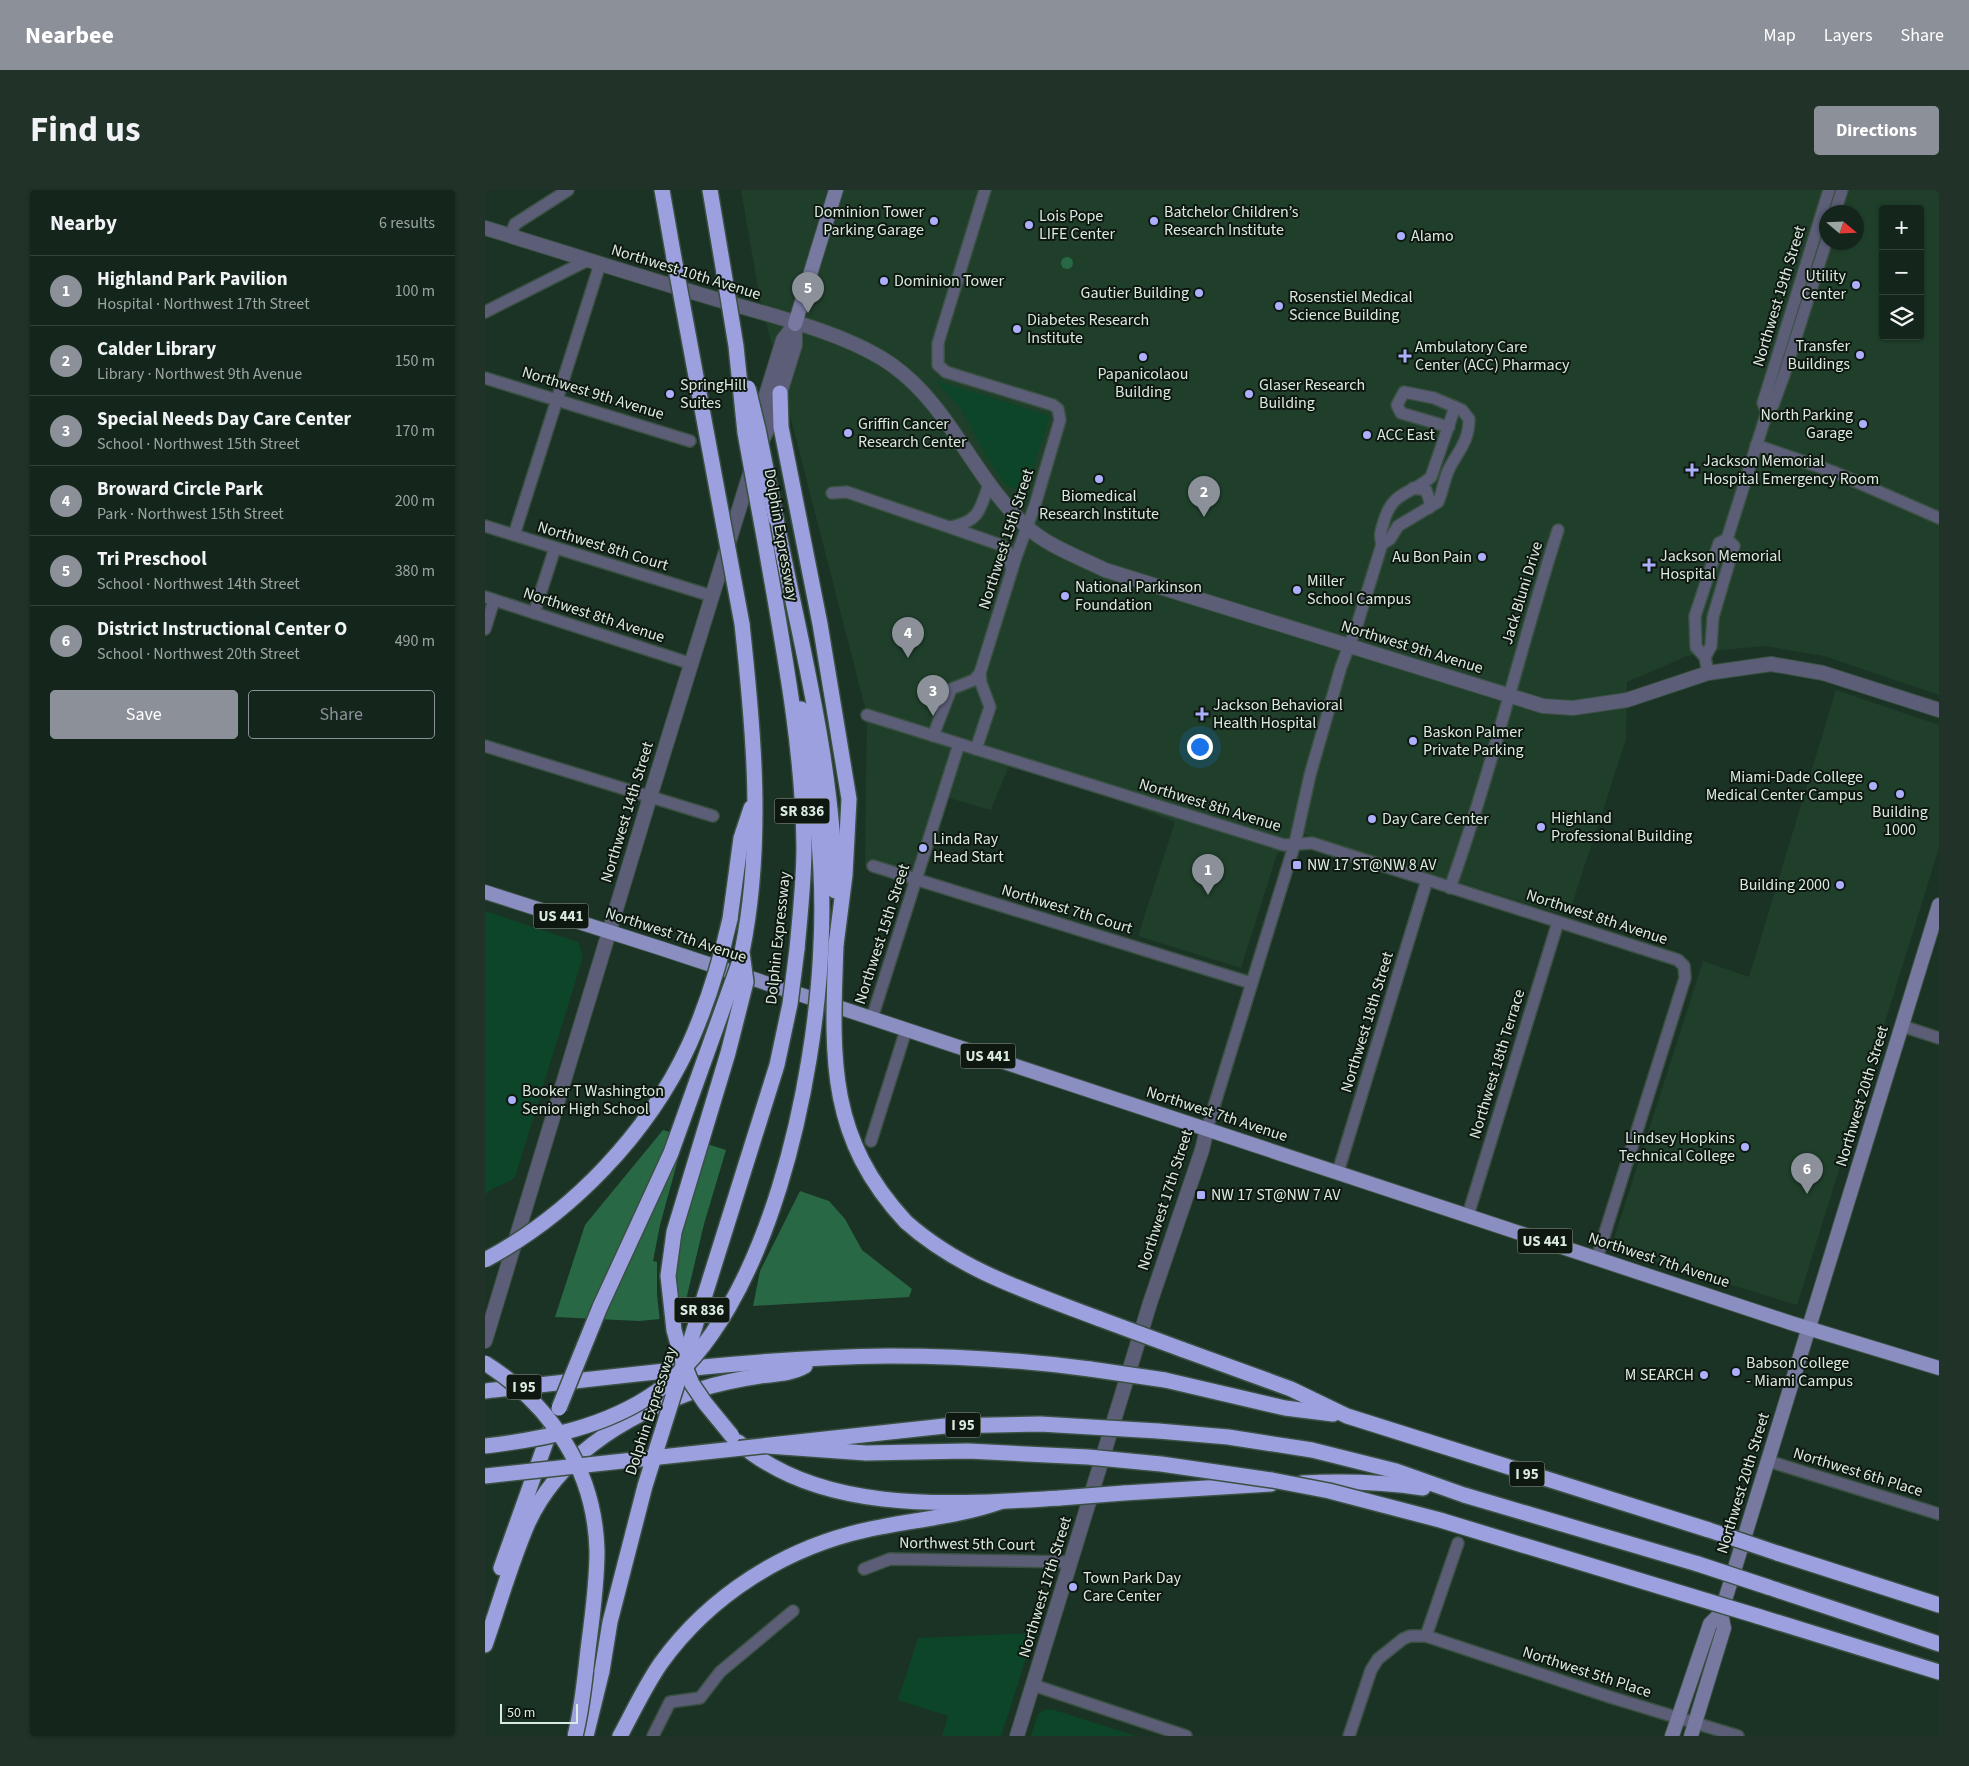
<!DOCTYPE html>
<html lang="en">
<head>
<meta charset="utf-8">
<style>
	:root { --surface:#14261b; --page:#213228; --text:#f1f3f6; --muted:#9da5a3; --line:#33433a; --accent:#8c9099 }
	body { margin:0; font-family:"Source Sans 3",sans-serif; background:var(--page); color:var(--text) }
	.controls { position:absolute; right:15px; top:15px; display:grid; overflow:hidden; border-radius:5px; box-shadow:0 1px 4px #0004 }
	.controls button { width:45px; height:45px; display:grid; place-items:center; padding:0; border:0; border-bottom:1px solid var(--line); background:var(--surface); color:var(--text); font:25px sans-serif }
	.compass { position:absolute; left:1334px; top:15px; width:45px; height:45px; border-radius:50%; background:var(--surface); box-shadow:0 1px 4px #0004; rotate:109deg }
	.scale { position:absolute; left:15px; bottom:12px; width:78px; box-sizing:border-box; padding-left:5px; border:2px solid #dbeae0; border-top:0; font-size:14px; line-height:18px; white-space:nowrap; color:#dbeae0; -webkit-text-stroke:4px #0e1811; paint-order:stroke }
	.you { position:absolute; left:714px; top:556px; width:18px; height:18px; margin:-12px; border:4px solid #fff; border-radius:50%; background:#1a73e8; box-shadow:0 0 0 8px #1a73e833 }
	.badge { display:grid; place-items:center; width:32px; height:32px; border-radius:50%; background:var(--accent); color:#fff; font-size:16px; font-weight:700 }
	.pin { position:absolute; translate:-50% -41px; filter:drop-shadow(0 1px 2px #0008) }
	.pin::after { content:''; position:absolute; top:26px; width:18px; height:15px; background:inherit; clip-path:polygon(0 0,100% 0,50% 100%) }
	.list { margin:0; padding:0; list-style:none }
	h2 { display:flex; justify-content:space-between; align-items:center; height:65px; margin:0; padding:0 20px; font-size:21px }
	h2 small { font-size:16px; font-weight:400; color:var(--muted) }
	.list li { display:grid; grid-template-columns:32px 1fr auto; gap:15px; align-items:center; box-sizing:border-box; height:70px; padding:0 20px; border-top:1px solid var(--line) }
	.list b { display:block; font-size:19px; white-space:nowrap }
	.list p { margin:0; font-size:16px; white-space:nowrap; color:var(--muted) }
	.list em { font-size:16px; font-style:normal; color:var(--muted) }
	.actions { display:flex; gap:10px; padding:15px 20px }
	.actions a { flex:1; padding:11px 0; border:1px solid var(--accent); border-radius:5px; text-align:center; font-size:18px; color:var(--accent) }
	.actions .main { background:var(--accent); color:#fff }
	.icon { flex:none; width:28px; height:28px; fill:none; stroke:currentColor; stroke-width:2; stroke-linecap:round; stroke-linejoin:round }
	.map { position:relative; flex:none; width:1454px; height:1546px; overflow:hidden; border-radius:5px }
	header { display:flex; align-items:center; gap:30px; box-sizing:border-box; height:70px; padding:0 25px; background:var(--accent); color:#fff }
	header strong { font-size:24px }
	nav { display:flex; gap:28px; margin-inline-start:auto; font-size:18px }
	.intro { display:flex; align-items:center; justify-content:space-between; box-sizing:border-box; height:120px; padding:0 30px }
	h1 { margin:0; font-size:35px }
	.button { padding:12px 22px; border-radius:5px; background:var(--accent); color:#fff; font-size:18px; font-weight:700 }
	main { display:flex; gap:30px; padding:0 30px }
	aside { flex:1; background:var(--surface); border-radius:5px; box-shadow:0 1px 4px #0004 }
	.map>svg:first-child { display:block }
</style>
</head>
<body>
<header>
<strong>Nearbee</strong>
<nav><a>Map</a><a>Layers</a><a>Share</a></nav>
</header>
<div class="intro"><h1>Find us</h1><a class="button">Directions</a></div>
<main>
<aside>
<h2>Nearby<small>6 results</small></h2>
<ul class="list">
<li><span class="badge">1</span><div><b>Highland Park Pavilion</b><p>Hospital · Northwest 17th Street</p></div><em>100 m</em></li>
<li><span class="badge">2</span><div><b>Calder Library</b><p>Library · Northwest 9th Avenue</p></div><em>150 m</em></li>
<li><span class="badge">3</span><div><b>Special Needs Day Care Center</b><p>School · Northwest 15th Street</p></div><em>170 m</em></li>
<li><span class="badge">4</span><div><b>Broward Circle Park</b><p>Park · Northwest 15th Street</p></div><em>200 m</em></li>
<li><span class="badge">5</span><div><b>Tri Preschool</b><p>School · Northwest 14th Street</p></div><em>380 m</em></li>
<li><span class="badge">6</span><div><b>District Instructional Center O</b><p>School · Northwest 20th Street</p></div><em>490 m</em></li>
</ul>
<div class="actions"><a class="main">Save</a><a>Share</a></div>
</aside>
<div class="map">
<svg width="1454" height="1546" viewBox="0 0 1454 1546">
	<rect width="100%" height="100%" fill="#1b3324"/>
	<g fill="#1f3f2b" fill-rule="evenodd">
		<path d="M256 0H1454V505L1339 466 1280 456 1237 460 1202 466 1142 492 1141 550 1083 726 818 644 792 664 756 778 653 746 690 632 526 570 506 620 457 606 431 690 380 676 382 525 275 109ZM1398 19H1435V146H1398ZM1342 22H1372V52H1342Z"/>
		<polygon points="1351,500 1454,535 1454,658 1312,1115 1126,1058 1218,771 1264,787"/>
	</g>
	<g fill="#0c4527">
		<polygon points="450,190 565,226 543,294 537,301 522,296 504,271 476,219"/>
		<path d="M0 721 93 752 98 767 30 987C20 996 8 995 0 1005Z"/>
		<polygon points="549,1443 516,1546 457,1546 463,1526 413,1510 433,1448"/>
		<polygon points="561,1519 569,1520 651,1546 546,1546 553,1524"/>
	</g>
	<g fill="#296844">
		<circle cx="582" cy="73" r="6"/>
		<polygon points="178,940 241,960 219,1034 197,1127 154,1131 70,1127 100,1035"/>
		<polygon points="315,1001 344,1011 360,1029 377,1060 427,1099 424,1107 268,1116 275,1081"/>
	</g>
	<polygon fill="#1b3324" points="186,939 224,951 194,1054 191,1094 195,1130 175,1132 172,1105 172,1072 168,1071 175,1035 195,962 117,1132 102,1131 173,977"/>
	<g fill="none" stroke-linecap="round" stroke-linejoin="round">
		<g stroke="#3a5042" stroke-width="14">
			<g id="minor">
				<polyline points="1350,22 1357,0"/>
				<polyline points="25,46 30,34 83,0"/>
				<polyline points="0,122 103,70"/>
				<polyline points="0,188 205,251"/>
				<polyline points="1282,222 1278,213 1344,0"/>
				<polyline points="964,237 916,223 912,215 919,202 949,208 970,217"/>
				<polyline points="1271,255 1349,282 1454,328"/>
				<polyline points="928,298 941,300 945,312 944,318"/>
				<polyline points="347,303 362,302 516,355 522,360 527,380"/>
				<polyline points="0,336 227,406"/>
				<path d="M466 337C495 331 495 319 504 294"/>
				<polyline points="29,345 115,74"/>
				<polyline points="0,407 207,474"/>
				<polyline points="49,423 70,358"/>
				<polyline points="0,439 9,410"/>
				<polyline points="1220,467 1226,456 1228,427 1249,356 1242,349"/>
				<polyline points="1223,483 1220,467 1211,457 1210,426 1234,353 1242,349 1282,222 1288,215 1299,185 1342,49"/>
				<polyline points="382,525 799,655 827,653 1193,770 1199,776 1200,788 1112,1068"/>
				<polyline points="448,546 466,499 489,490 495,483"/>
				<polyline points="0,556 228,626"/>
				<polyline points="491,559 505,517 496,493 495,483 531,367 550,315 575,230 573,219 568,215 461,182 453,175 453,153 500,0"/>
				<polyline points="388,676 766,793"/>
				<path d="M965 698C1007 580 1035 458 1073 340"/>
				<polyline points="387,828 474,554"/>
				<polyline points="1417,836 1454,848"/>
				<path d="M722 939 810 653 825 585 856 477 872 435 897 354C894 345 896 341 899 331 908 300 926 305 946 287L970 217 977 220 984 229C984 252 973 261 964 279 959 289 958 301 953 312L913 336 905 349 897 354"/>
				<polyline points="386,951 421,840"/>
				<polyline points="853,982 942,690"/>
				<polyline points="983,1025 1073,732"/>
				<polyline points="1283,1271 1454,1324"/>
				<polyline points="379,1379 405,1369 586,1372"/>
				<polyline points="941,1446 973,1353"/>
				<polyline points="548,1495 701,1546"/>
				<polyline points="168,1546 185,1512 215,1508 235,1482 308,1421"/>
				<polyline points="864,1546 886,1480 893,1469 918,1449 925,1446 941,1446 1125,1507 1253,1546"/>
			</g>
		</g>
		<g stroke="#3a5042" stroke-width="16">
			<g id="tertiary">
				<path d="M0 38C78 62 156 87 234 110 287 126 362 143 407 175 466 217 488 288 541 336 562 356 594 367 620 380L1058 516 1088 518 1142 510 1223 483 1286 474 1338 483 1454 520"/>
				<polyline points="275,238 274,228 298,150 310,134"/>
				<polyline points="274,257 286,232 310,155 310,134"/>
				<polyline points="0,1151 165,607 267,277"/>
				<polyline points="532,1546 665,1113 717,960 722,939"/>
			</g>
		</g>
		<g stroke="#3a5042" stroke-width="16">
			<g id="secondary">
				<polyline points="310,134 351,0"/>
				<polyline points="1187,1546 1225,1434 1236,1423 1454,715"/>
				<polyline points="1206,1546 1239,1438 1236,1423"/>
			</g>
		</g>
		<g stroke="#3a5042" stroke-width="16">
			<polyline id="primary" points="0,702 178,759 1306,1133 1454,1178"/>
		</g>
		<g stroke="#3a5042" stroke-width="18">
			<g id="motorway">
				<polyline points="177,0 189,68"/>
				<polyline points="225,0 239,83"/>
				<polyline points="295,203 296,237 335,434 364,609 360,685 351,755"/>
				<path d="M291 329C315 452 349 576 350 701"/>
				<path d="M281 358C298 456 318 557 319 657 319 691 315 725 312 759"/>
				<path d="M257 434C269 543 279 653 257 762"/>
				<path d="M316 519C330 598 340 675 336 755"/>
				<polyline points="245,729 256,648 266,618"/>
				<path d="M421 1032C476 1081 547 1103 615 1129"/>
				<polyline points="696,1159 806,1199 862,1226 1224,1340"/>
				<polyline points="680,1190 800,1218 848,1224"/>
				<path d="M0 1201C133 1187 271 1167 404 1166 472 1166 538 1170 605 1179"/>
				<polyline points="673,1241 743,1247 827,1260 911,1281 979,1305 1213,1374"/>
				<path d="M253 1252C337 1326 471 1314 575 1308"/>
				<path d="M817 1293C858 1291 898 1292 938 1298"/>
				<polyline points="639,1303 786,1294"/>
				<polyline points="1292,1363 1454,1415"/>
				<polyline points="16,1378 67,1235"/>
				<polyline points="1283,1397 1454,1454"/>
				<polyline points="1272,1426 1454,1482"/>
				<path d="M0 1455C14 1415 26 1372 43 1333 76 1262 145 1223 216 1199 235 1193 255 1189 275 1186 290 1184 306 1184 320 1176"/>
				<polyline points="101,1546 117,1481"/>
				<path d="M135 1546C148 1522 160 1496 176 1473 225 1405 300 1358 381 1340 426 1330 472 1327 515 1312"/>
			</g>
		</g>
		<use href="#minor" stroke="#5c5e77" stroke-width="11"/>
		<use href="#tertiary" stroke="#5c5e77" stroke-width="14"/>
		<use href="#secondary" stroke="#7779a1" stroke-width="14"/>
		<use href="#primary" stroke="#8b8ec1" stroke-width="14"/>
		<use href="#motorway" stroke="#9da0de" stroke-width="15"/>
		<g stroke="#3a5042" stroke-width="18" stroke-linecap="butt">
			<g id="motorway-bridge">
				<polyline points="189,68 257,434"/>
				<polyline points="239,83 251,156 260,243 281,358"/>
				<polyline points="263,198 273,239 291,329"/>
				<path d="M351 755C347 865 341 946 421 1032"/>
				<path d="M0 1070C86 1024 163 944 204 855 222 815 235 773 245 729"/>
				<polyline points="615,1129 696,1159"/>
				<path d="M0 1173C66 1215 110 1280 112 1361 112 1391 108 1422 104 1452 100 1483 98 1515 90 1546"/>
				<polyline points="605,1179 680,1190"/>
				<polyline points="74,1218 115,1117 186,963 256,768"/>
				<polyline points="247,1246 220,1213 207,1194 198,1172 189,1140 183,1086 189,1042 243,863 261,792 257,762"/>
				<path d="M0 1256C60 1249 121 1237 171 1202 285 1121 331 886 336 755"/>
				<polyline points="283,1256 381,1263 483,1261 603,1267 676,1274 787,1290 844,1301 955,1330 1272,1426"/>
				<polyline points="0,1286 460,1236 555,1234 673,1241"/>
				<polyline points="575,1308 639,1303"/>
				<polyline points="1224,1340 1292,1363"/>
				<polyline points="1213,1374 1283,1397"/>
				<polyline points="117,1481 125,1432 160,1296 292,875 305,814 312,759"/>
			</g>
		</g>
		<use href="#motorway-bridge" stroke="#9da0de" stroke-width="15"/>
	</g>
	<g fill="#acaffb" stroke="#0e1811" stroke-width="2">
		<circle cx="449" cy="31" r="5"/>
		<circle cx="669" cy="31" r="5"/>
		<circle cx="544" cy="35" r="5"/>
		<circle cx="916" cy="46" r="5"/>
		<circle cx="399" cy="91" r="5"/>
		<circle cx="1371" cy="95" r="5"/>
		<circle cx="714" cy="103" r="5"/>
		<circle cx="794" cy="116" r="5"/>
		<circle cx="532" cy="139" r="5"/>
		<circle cx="1375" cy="165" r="5"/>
		<path d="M917.5 158.5h5v5h5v5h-5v5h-5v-5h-5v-5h5z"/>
		<circle cx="658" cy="167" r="5"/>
		<circle cx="185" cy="204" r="5"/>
		<circle cx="764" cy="204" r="5"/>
		<circle cx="1378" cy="234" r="5"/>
		<circle cx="363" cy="243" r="5"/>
		<circle cx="882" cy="245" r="5"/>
		<path d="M1204.5 272.5h5v5h5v5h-5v5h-5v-5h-5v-5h5z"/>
		<circle cx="614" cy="289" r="5"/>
		<circle cx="997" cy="367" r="5"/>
		<path d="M1161.5 367.5h5v5h5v5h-5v5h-5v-5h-5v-5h5z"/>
		<circle cx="812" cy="400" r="5"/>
		<circle cx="580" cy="406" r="5"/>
		<path d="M714.5 516.5h5v5h5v5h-5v5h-5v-5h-5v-5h5z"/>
		<circle cx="928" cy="551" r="5"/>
		<circle cx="1388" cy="596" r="5"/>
		<circle cx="1415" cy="604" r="5"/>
		<circle cx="887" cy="629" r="5"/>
		<circle cx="1056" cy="637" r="5"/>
		<circle cx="438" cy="658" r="5"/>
		<rect x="807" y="670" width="10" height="10" rx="2.5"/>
		<circle cx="1355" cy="695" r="5"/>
		<circle cx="27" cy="910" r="5"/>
		<circle cx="1260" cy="957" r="5"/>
		<rect x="711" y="1000" width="10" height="10" rx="2.5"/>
		<circle cx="1251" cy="1182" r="5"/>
		<circle cx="1219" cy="1185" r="5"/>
		<circle cx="588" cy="1397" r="5"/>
	</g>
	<g text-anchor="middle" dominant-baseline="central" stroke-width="4" stroke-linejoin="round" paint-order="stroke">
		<g fill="#0e1811" stroke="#9eaba2" stroke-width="1">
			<rect x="289.5" y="608.5" width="55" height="25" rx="4"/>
			<rect x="48.5" y="713.5" width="55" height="25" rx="4"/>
			<rect x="475.5" y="853.5" width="55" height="25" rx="4"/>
			<rect x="1032.5" y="1038.5" width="55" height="25" rx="4"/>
			<rect x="189.5" y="1107.5" width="55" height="25" rx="4"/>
			<rect x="21.5" y="1184.5" width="35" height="25" rx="4"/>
			<rect x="460.5" y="1222.5" width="35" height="25" rx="4"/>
			<rect x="1024.5" y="1271.5" width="35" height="25" rx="4"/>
		</g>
		<g font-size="15" font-weight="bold" fill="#dbeae0">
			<text x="317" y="621">SR 836</text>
			<text x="76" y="726">US 441</text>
			<text x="503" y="866">US 441</text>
			<text x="1060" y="1051">US 441</text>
			<text x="217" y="1120">SR 836</text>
			<text x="39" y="1197">I 95</text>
			<text x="478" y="1235">I 95</text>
			<text x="1042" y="1284">I 95</text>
		</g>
		<g font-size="16" fill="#dbeae0" stroke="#0e1811" text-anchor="start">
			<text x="439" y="22" text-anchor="end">Dominion Tower<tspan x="439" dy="18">Parking Garage</tspan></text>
			<text x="679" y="22">Batchelor Children’s<tspan x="679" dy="18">Research Institute</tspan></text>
			<text x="554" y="26">Lois Pope<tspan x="554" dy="18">LIFE Center</tspan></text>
			<text x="926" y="46">Alamo</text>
			<text x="1361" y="86" text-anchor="end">Utility<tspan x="1361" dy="18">Center</tspan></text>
			<text x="409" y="91">Dominion Tower</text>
			<text x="704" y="103" text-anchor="end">Gautier Building</text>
			<text x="804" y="107">Rosenstiel Medical<tspan x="804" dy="18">Science Building</tspan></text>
			<text x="542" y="130">Diabetes Research<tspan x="542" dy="18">Institute</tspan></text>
			<text x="1365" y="156" text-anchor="end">Transfer<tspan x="1365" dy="18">Buildings</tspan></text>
			<text x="930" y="157">Ambulatory Care<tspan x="930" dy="18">Center (ACC) Pharmacy</tspan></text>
			<text x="658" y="184" text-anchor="middle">Papanicolaou<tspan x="658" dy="18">Building</tspan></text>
			<text x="195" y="195">SpringHill<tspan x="195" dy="18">Suites</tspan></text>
			<text x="774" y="195">Glaser Research<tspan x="774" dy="18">Building</tspan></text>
			<text x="1368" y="225" text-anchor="end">North Parking<tspan x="1368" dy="18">Garage</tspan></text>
			<text x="373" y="234">Griffin Cancer<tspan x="373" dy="18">Research Center</tspan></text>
			<text x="892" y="245">ACC East</text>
			<text x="1218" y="271">Jackson Memorial<tspan x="1218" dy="18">Hospital Emergency Room</tspan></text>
			<text x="614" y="306" text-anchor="middle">Biomedical<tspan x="614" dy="18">Research Institute</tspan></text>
			<text x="1175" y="366">Jackson Memorial<tspan x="1175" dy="18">Hospital</tspan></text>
			<text x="987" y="367" text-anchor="end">Au Bon Pain</text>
			<text x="822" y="391">Miller<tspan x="822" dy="18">School Campus</tspan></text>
			<text x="590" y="397">National Parkinson<tspan x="590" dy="18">Foundation</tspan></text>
			<text x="728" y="515">Jackson Behavioral<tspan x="728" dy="18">Health Hospital</tspan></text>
			<text x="938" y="542">Baskon Palmer<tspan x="938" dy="18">Private Parking</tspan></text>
			<text x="1378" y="587" text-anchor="end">Miami-Dade College<tspan x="1378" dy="18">Medical Center Campus</tspan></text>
			<text x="1415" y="622" text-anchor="middle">Building<tspan x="1415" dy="18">1000</tspan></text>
			<text x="1066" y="628">Highland<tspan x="1066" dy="18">Professional Building</tspan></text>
			<text x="897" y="629">Day Care Center</text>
			<text x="448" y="649">Linda Ray<tspan x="448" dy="18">Head Start</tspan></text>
			<text x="822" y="675">NW 17 ST@NW 8 AV</text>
			<text x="1345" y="695" text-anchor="end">Building 2000</text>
			<text x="37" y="901">Booker T Washington<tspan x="37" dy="18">Senior High School</tspan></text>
			<text x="1250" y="948" text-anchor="end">Lindsey Hopkins<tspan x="1250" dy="18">Technical College</tspan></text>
			<text x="726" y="1005">NW 17 ST@NW 7 AV</text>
			<text x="1261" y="1173">Babson College<tspan x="1261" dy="18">- Miami Campus</tspan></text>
			<text x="1209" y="1185" text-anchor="end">M SEARCH</text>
			<text x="598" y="1388">Town Park Day<tspan x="598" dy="18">Care Center</tspan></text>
		</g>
		<g font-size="16" fill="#dbeae0" stroke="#0e1811">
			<text transform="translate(201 82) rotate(17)">Northwest 10th Avenue</text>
			<text transform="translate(1294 106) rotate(-73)">Northwest 19th Street</text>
			<text transform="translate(108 203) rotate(17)">Northwest 9th Avenue</text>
			<text transform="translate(296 345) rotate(80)">Dolphin Expressway</text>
			<text transform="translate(521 349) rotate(-72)">Northwest 15th Street</text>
			<text transform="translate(118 356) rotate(17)">Northwest 8th Court</text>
			<text transform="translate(1037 403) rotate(-73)">Jack Bluni Drive</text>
			<text transform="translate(109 425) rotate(18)">Northwest 8th Avenue</text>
			<text transform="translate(927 457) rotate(17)">Northwest 9th Avenue</text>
			<text transform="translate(725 615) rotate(17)">Northwest 8th Avenue</text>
			<text transform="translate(142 622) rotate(-73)">Northwest 14th Street</text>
			<text transform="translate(582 719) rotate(17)">Northwest 7th Court</text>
			<text transform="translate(1112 727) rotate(18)">Northwest 8th Avenue</text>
			<text transform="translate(397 744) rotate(-72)">Northwest 15th Street</text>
			<text transform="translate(191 745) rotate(18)">Northwest 7th Avenue</text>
			<text transform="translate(293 748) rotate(-84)">Dolphin Expressway</text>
			<text transform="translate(882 832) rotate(-73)">Northwest 18th Street</text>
			<text transform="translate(1012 874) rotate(-73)">Northwest 18th Terrace</text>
			<text transform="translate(1377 906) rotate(-73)">Northwest 20th Street</text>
			<text transform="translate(732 924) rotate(18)">Northwest 7th Avenue</text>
			<text transform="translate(680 1010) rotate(-72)">Northwest 17th Street</text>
			<text transform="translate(1174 1070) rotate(18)">Northwest 7th Avenue</text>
			<text transform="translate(166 1221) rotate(-72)">Dolphin Expressway</text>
			<text transform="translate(1373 1282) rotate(17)">Northwest 6th Place</text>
			<text transform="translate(1258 1293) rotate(-73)">Northwest 20th Street</text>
			<text transform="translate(482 1354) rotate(1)">Northwest 5th Court</text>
			<text transform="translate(560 1397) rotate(-73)">Northwest 17th Street</text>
			<text transform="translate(1102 1482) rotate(18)">Northwest 5th Place</text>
		</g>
	</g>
</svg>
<div class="controls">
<button>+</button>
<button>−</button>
<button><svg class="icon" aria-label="layers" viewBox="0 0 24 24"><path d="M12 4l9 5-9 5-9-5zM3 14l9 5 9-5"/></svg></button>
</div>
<svg class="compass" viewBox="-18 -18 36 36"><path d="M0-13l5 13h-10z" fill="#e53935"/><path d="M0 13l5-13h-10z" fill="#9da5a3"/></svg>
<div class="scale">50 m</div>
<div class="you"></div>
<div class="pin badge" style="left:723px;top:705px">1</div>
<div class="pin badge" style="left:719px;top:327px">2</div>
<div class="pin badge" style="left:448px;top:526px">3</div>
<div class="pin badge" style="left:423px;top:468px">4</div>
<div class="pin badge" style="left:323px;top:123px">5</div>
<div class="pin badge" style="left:1322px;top:1004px">6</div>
</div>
</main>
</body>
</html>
